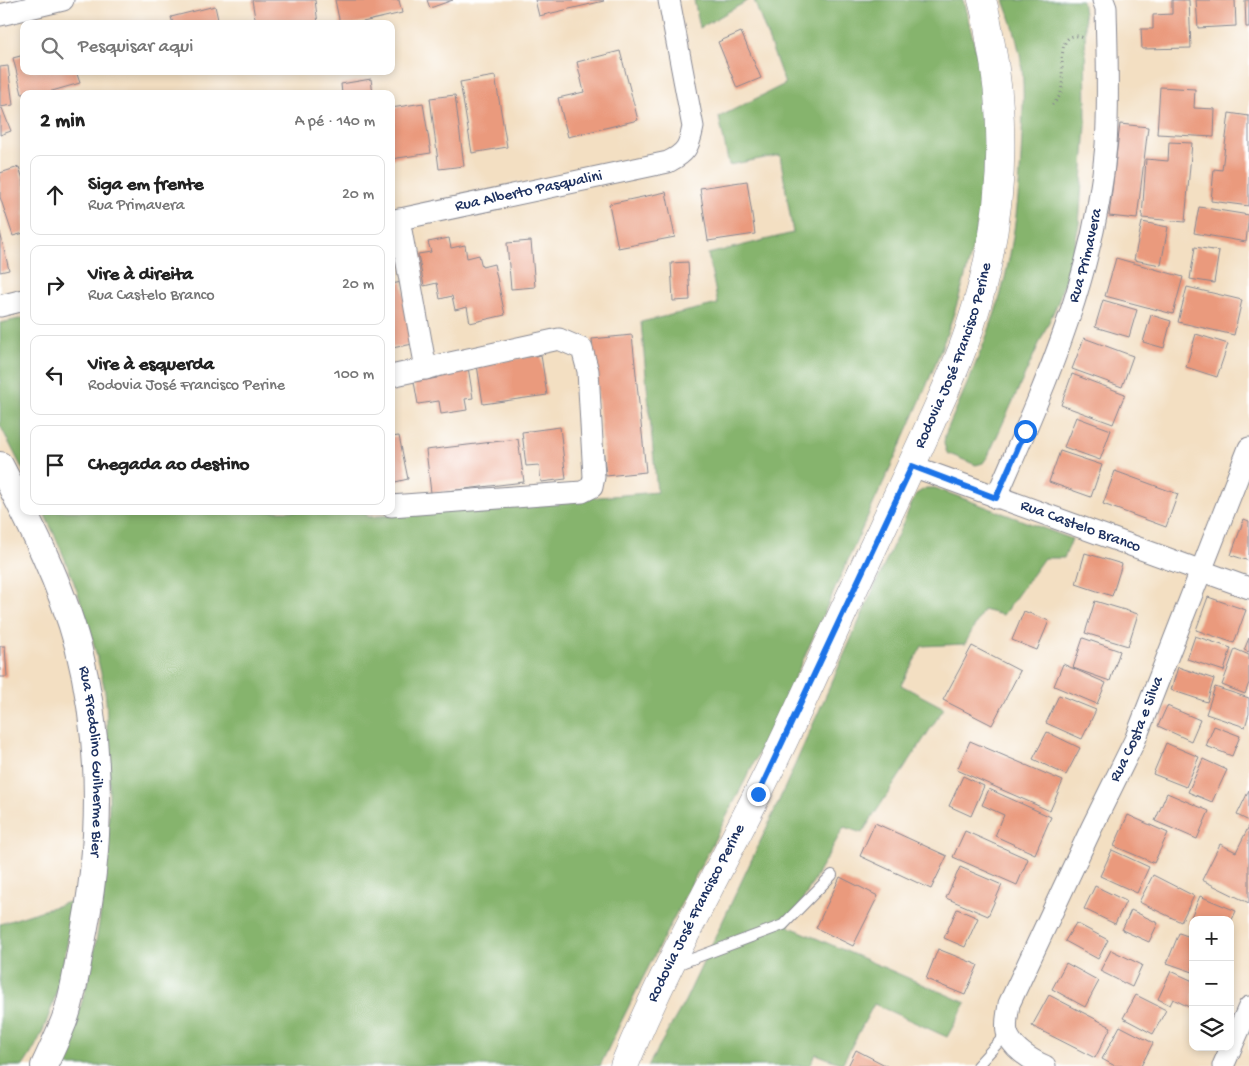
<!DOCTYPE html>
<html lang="pt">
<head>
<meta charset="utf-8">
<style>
	:root { --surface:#fff; --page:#f2f2f2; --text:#222; --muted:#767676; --line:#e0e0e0 }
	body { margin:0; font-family:"Gochi Hand",sans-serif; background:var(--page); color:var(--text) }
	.controls { position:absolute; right:15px; bottom:15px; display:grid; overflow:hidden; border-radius:10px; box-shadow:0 2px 8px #0003 }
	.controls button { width:45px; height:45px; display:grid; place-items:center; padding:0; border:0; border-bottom:1px solid var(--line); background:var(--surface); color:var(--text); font:25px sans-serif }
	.stop { position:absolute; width:15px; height:15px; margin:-11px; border:4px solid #1a73e8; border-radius:50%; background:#fff }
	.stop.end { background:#1a73e8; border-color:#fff; box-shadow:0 1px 5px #0008 }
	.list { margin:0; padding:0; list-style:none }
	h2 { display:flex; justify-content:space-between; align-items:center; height:65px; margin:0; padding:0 20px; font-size:21px }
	h2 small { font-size:16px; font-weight:400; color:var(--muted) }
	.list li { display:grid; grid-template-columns:32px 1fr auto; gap:15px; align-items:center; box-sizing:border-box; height:80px; margin:0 10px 10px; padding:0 10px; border:1px solid var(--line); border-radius:10px }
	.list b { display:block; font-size:19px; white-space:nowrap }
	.list p { margin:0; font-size:16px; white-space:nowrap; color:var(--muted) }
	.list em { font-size:16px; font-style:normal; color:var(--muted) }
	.icon { flex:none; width:28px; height:28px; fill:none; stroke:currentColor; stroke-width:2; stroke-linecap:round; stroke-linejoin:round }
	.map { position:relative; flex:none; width:1249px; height:1066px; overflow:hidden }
	.search { position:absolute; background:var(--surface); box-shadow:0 2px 8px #0003; left:20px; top:20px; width:375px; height:55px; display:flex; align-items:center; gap:12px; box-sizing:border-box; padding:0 18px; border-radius:10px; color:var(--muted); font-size:19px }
	.panel { position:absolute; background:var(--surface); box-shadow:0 2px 8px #0003; left:20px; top:90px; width:375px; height:425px; border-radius:10px }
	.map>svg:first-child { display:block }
</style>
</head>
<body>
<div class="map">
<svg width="1249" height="1066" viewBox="0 0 1249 1066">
	<rect width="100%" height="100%" fill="#fff"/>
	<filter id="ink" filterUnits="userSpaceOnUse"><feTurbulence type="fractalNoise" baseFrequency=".02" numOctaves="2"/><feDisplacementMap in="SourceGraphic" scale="10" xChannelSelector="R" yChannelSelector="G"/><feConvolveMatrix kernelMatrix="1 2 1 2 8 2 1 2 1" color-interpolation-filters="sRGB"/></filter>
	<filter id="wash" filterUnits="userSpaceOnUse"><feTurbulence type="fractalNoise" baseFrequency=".0096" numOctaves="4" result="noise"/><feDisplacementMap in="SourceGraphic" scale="20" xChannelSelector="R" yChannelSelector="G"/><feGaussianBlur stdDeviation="1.12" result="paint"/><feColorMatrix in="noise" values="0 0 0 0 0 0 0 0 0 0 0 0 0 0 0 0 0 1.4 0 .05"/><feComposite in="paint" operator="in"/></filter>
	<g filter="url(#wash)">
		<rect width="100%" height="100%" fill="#f3dfc2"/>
		<g fill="#86b46d" stroke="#507266">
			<polygon points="694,0 749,0 700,28"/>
			<path d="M754 0H963C975 44 987 91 986 137 985 274 922 398 866 520 833 592 802 665 767 736 713 847 652 954 600 1066H60C101 965 113 855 108 747 106 727 108 705 104 686 91 626 71 566 43 511H362L369 517 657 492 641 322 718 304 708 254 793 233 780 155 729 165 719 117 785 84Z"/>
			<path d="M1004 0H1082L1085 21 1086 125 1079 225 1071 260 1058 302 988 456 983 463 976 465 947 453 944 444 945 435C964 390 986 344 1000 297 1015 244 1020 190 1022 135 1023 109 1025 81 1020 55 1016 36 1011 18 1004 0Z"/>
			<polygon points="24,318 24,472 0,425 0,323"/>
			<polygon points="926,488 935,488 1072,539 1064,558 1044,558 1003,615 983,610 965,644 922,646 901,685 944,708 862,833 844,827 788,926 966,1003 947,1037 874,1004 842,1064 816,1054 810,1066 648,1066 685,1001 768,825 916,494"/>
			<path d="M75 900C65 956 57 1018 23 1066H0V924Z"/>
		</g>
		<g id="blocks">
			<g fill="#ea9a7d">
				<polygon points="252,0 315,0 318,24 256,24"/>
				<polygon points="335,0 399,0 402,13 354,24 340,24"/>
				<polygon points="427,0 453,0 430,8"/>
				<polygon points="535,0 603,0 604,1 539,16"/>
				<polygon points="1172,0 1189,0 1191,48 1142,49 1141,29 1153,29 1153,15 1172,14"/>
				<polygon points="1196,0 1235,0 1236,26 1198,28"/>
				<polygon points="1245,0 1249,0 1249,27 1246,27"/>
				<polygon points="215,6 219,24 173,24 171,17"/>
				<polygon points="741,32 761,78 737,88 718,42"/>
				<polygon points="620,51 638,120 568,137 558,98 584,92 577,62"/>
				<polygon points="24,55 24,71 76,71 80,83 45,93 45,94 22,94 13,58"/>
				<polygon points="8,66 13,105 0,107 0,67"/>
				<polygon points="495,76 507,147 472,153 460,82"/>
				<polygon points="371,79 373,94 342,94 341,84"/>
				<polygon points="1160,87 1195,89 1194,108 1215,109 1214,137 1157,134"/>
				<polygon points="455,95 464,166 439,169 430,98"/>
				<polygon points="423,103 431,153 391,159 391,126 393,126 391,108"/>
				<polygon points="2,108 11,131 0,135 0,109"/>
				<polygon points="1229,113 1249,116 1249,206 1211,201 1214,169 1222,170"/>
				<polygon points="1120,124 1148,127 1137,219 1109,216"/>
				<polygon points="1169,142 1192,143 1185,222 1142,218 1146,159 1168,161"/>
				<polygon points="19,167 24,182 24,233 13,236 0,197 0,173"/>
				<polygon points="747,181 755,234 708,241 700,188"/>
				<polygon points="666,192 675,237 618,248 609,204"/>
				<polygon points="1199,207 1249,215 1246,242 1194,233"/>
				<polygon points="1142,222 1168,227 1161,265 1134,260"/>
				<polygon points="0,232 9,270 0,272"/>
				<polygon points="449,238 451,248 465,245 467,258 479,255 482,267 494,264 505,315 470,323 467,307 455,310 452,296 440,299 437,283 424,286 418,254 431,252 428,242"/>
				<polygon points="531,241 535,287 511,289 507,243"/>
				<polygon points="1195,247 1219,251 1214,283 1190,279"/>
				<polygon points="1116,258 1183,277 1173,314 1105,296"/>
				<polygon points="688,262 690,300 673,301 671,263"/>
				<polygon points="402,282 413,344 392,348 391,284"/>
				<polygon points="1187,287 1242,300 1234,335 1178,322"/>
				<polygon points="1103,300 1137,310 1129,337 1095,327"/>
				<polygon points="1151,315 1171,321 1164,348 1143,342"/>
				<polygon points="1196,334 1228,344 1217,377 1186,367"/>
				<polygon points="632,335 646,472 606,476 592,339"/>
				<polygon points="1084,338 1133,356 1122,387 1072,369"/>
				<polygon points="541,355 547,395 483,404 477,365"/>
				<polygon points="468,367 473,398 465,399 467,410 441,414 439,401 418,404 414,382 437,378 437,372"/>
				<polygon points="1072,374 1125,394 1113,424 1061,405"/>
				<polygon points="1076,417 1111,430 1100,460 1064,447"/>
				<polygon points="560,427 566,479 541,482 539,465 526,466 522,432"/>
				<polygon points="399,436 408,479 391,483 391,437"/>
				<polygon points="518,439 524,482 431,493 426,450"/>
				<polygon points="1060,451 1102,465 1091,497 1049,482"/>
				<polygon points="1115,471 1178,494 1166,527 1103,504"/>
				<polygon points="1244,519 1249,521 1249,561 1231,555"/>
				<polygon points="1085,553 1122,564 1112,596 1076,584"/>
				<polygon points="1208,597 1246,610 1234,643 1196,630"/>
				<polygon points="1095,601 1138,614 1128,646 1085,633"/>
				<polygon points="1024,611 1049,621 1037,650 1012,640"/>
				<polygon points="1195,636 1231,648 1224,671 1187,659"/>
				<polygon points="1083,638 1120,651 1110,681 1073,668"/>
				<polygon points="1249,638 1249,652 1244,650"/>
				<polygon points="0,646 5,646 7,677 0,677"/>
				<polygon points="972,646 1020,671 992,725 943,700"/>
				<polygon points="1235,649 1249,655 1249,683 1245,694 1222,685"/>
				<polygon points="1063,664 1106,683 1097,704 1054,686"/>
				<polygon points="1178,667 1214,679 1207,702 1171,690"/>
				<polygon points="1215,687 1249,698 1249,714 1245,727 1206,714"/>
				<polygon points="1059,695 1096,710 1082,739 1046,723"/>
				<polygon points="1167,706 1200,720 1191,741 1158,726"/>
				<polygon points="1214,726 1240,736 1232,756 1206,746"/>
				<polygon points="1047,732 1080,748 1066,775 1033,759"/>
				<polygon points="970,741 1063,781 1050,811 957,770"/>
				<polygon points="1166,743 1199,757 1186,787 1153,774"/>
				<polygon points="1203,759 1227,770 1212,802 1188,792"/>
				<polygon points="963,776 984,786 971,816 949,806"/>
				<polygon points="989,789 1051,817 1035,854 995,836 1004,815 982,805"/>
				<polygon points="1249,790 1249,821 1237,815"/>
				<polygon points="1167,793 1209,811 1197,839 1155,821"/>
				<polygon points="1128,815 1168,833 1154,863 1114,846"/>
				<polygon points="875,823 947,856 931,889 860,856"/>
				<polygon points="1249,826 1249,903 1202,880 1220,844 1236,852"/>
				<polygon points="965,831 1028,859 1017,885 953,857"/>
				<polygon points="1112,850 1149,867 1137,893 1100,876"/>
				<polygon points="960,867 1002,885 988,916 946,898"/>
				<polygon points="1153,875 1194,896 1181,922 1139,902"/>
				<polygon points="840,877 878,896 853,946 816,928"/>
				<polygon points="1095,886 1126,901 1115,924 1084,909"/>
				<polygon points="1200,896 1236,911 1230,924 1230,920 1193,920 1193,926 1188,924"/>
				<polygon points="957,909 978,918 965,947 944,938"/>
				<polygon points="1131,910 1158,923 1149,942 1122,930"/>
				<polygon points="1076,923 1108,940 1098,959 1065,941"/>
				<polygon points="1179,933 1193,938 1193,972 1167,963"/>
				<polygon points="938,949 978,965 965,995 926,979"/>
				<polygon points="1111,950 1142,965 1132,987 1100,971"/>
				<polygon points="1066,963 1099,981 1085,1007 1052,989"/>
				<polygon points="1171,971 1193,981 1193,1009 1173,999 1170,1005 1158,999"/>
				<polygon points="1049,995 1111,1027 1095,1058 1032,1026"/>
				<polygon points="1136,995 1166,1010 1153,1034 1123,1018"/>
				<polygon points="1120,1026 1153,1043 1141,1066 1115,1066 1102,1059"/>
				<polygon points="856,1050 887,1066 848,1066"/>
			</g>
		</g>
	</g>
	<g filter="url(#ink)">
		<use href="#blocks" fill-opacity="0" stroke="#878790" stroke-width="1"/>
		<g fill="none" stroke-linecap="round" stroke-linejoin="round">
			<g stroke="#878790" stroke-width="12">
				<g id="service">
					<polyline points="676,965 783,925 832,875"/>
					<polyline points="977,1066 1007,1033"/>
				</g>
			</g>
			<g stroke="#878790" stroke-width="23">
				<g id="minor">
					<polyline points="0,15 63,0"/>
					<polyline points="399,219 426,369"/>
					<path id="s1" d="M391 221 668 162C686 153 689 147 693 127L669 0"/>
					<polyline points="0,306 24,300"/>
					<polyline points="391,376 559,339 582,349 588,371 594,477 592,487 582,492 391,506"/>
					<path id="s2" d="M912 466 1249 588"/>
					<path id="s3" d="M996 498C1046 383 1096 272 1106 145 1109 99 1107 54 1106 8L1103 0"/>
					<path id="s4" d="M1045 1066C1031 1060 1011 1048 1007 1032 1005 1023 1008 1013 1009 1004L1092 827 1135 740 1249 448"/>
					<polyline points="1223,1066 1249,1007"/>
				</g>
			</g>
			<g stroke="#878790" stroke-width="28">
				<g id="tertiary">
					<path id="s5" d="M0 465C30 523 61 583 78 646 103 745 102 848 81 947 76 972 73 998 64 1021 58 1036 51 1051 44 1066"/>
				</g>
			</g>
			<g stroke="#878790" stroke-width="29">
				<g id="primary">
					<path id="s6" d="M624 1066C662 973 711 886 756 797 795 721 828 643 864 567 887 518 910 469 932 420 946 389 961 357 971 324 1001 232 1009 135 990 39 988 26 986 13 982 0"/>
				</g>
			</g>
			<path stroke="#878790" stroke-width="3" stroke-dasharray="1 4" stroke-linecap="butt" d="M1052 105C1056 101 1060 97 1061 92 1066 77 1052 25 1084 38"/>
			<use href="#service" stroke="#fff" stroke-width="10"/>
			<use href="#minor" stroke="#fff" stroke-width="21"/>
			<use href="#tertiary" stroke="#fff" stroke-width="26"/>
			<use href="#primary" stroke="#fff" stroke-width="28"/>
		</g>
	</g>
	<g fill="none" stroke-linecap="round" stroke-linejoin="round" filter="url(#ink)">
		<polyline stroke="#1a73e8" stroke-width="6" points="758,794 912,466 996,498 1025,431"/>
	</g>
	<g text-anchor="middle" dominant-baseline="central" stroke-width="4" stroke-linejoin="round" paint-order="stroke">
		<g font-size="16" fill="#1b2f5e" stroke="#fff">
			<text stroke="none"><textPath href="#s1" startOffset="141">Rua Alberto Pasqualini</textPath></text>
			<text stroke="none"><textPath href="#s3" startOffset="259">Rua Primavera</textPath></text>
			<text stroke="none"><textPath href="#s6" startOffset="784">Rodovia José Francisco Perine</textPath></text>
			<text stroke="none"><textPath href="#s2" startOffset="179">Rua Castelo Branco</textPath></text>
			<text stroke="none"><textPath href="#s4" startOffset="384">Rua Costa e Silva</textPath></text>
			<text stroke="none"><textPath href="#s5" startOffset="314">Rua Fredolino Guilherme Bier</textPath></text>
			<text stroke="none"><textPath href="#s6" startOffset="169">Rodovia José Francisco Perine</textPath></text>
		</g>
	</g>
</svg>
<div class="controls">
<button>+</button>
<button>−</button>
<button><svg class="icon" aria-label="layers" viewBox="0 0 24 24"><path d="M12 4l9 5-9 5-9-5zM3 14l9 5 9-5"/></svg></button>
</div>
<div class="stop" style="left:1025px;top:431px"></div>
<div class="stop end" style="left:758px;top:794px"></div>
<div class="search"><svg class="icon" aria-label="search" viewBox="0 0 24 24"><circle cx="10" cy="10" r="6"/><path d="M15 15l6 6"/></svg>Pesquisar aqui</div>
<section class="panel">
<h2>2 min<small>A pé · 140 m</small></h2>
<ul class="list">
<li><svg class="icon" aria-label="ahead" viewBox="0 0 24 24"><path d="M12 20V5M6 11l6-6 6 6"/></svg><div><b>Siga em frente</b><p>Rua Primavera</p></div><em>20 m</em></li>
<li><svg class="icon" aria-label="right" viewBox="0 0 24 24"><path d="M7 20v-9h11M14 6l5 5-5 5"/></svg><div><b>Vire à direita</b><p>Rua Castelo Branco</p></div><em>20 m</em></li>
<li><svg class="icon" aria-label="left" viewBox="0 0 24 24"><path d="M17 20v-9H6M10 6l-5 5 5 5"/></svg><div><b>Vire à esquerda</b><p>Rodovia José Francisco Perine</p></div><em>100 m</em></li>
<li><svg class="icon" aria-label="arrive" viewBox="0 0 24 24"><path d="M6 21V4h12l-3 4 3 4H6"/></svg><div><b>Chegada ao destino</b></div></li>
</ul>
</section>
</div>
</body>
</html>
